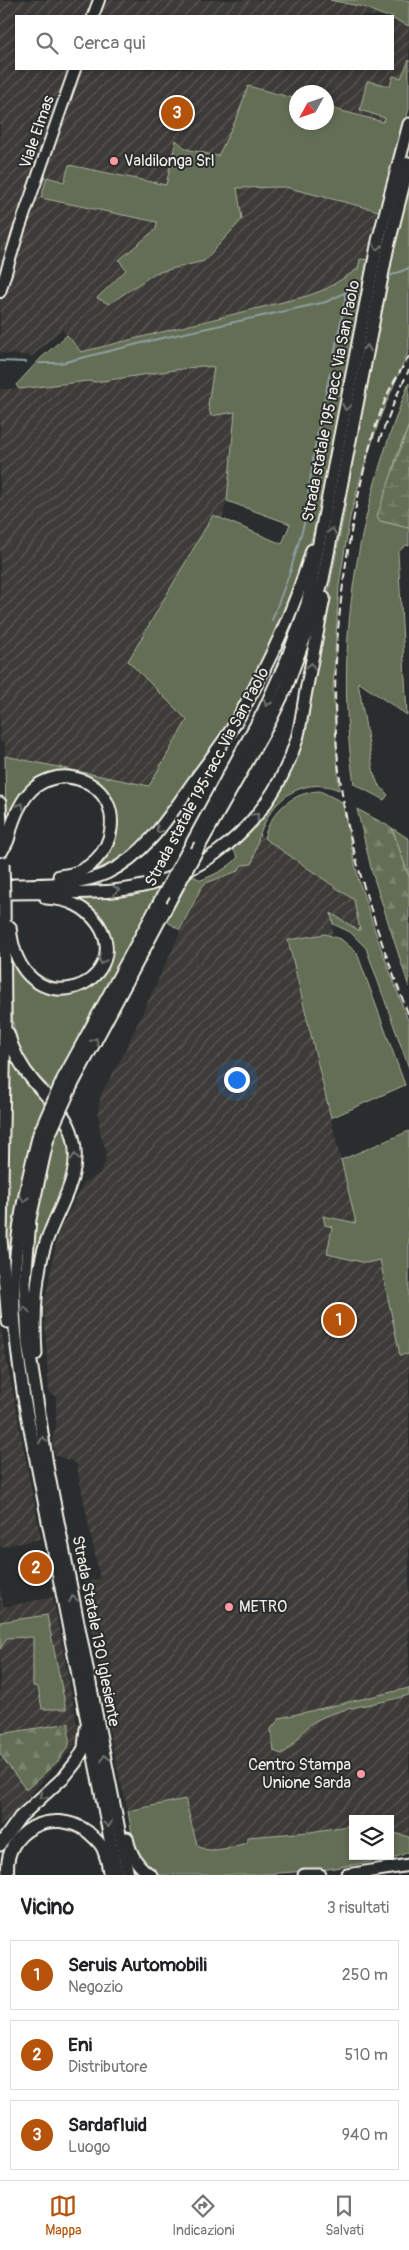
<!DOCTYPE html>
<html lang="it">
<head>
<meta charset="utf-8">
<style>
	:root { --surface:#fff; --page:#f6f6f6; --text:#202124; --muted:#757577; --line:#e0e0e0; --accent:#b45309 }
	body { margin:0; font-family:Pangolin,sans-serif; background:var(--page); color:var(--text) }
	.controls { position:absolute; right:15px; bottom:15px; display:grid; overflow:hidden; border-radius:0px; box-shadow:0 2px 8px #0003 }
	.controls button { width:45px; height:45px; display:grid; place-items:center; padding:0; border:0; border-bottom:1px solid var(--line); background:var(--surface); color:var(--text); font:25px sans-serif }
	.compass { position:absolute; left:289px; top:85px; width:45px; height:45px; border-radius:50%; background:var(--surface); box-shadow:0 2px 8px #0003; rotate:230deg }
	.you { position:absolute; left:236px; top:1079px; width:18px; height:18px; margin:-12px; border:4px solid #fff; border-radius:50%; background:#1a73e8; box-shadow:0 0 0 8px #1a73e833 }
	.badge { display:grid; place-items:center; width:32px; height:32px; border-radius:50%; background:var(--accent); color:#fff; font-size:16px; font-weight:700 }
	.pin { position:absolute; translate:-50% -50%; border:2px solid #fff; box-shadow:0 1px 5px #0006 }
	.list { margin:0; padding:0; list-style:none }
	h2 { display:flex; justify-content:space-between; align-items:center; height:65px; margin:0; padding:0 20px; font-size:21px }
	h2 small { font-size:16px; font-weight:400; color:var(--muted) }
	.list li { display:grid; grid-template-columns:32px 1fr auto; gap:15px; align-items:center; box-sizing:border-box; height:70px; margin:0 10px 10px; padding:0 10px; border:1px solid var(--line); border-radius:0px }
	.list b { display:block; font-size:19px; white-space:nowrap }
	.list p { margin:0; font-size:16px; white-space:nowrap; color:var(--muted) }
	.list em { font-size:16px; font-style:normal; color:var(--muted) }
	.icon { flex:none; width:28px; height:28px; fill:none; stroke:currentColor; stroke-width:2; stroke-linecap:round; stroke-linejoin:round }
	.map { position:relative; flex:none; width:409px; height:1875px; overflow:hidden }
	.search { position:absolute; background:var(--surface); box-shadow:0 2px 8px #0003; left:15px; right:15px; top:15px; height:55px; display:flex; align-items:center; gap:12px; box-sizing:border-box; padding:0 18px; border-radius:0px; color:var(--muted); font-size:19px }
	.sheet { height:305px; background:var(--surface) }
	nav { display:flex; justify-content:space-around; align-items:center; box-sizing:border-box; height:70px; border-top:1px solid var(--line); background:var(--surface); font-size:14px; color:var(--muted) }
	nav a { display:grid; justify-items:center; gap:2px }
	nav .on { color:var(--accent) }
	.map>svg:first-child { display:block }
</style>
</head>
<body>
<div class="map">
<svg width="409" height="1875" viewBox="0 0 409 1875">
	<defs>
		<pattern id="industrial-furrows" width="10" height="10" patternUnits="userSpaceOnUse" patternTransform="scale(1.25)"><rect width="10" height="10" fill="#3d3b38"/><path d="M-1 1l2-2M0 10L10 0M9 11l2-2" fill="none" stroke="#5a5855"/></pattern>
		<pattern id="forest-firs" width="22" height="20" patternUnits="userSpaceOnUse" patternTransform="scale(1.25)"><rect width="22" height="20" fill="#636e55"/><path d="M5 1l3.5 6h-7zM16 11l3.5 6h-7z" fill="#7a836d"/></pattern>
		<pattern id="wetland-marsh" width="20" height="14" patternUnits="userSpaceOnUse" patternTransform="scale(1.25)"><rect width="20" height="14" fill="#636e55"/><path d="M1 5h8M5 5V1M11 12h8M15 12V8" fill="none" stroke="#7a836d"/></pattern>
	</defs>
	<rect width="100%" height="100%" fill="#2a2d2e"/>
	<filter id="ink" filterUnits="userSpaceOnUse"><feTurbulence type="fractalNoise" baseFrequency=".02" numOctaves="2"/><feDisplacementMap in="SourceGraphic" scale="10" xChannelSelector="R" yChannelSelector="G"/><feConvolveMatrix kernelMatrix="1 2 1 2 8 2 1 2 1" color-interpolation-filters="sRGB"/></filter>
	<g filter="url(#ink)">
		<g fill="url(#industrial-furrows)">
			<polygon points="0,0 330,0 363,7 385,16 16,16 16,69 393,69 393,19 409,26 409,60 401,78 391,86 367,82 360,110 385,118 383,122 327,107 326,92 296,92 296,99 248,86 238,115 218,156 186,149 176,141 166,185 69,165 64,182 41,198 157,222 156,229 120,260 126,270 97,298 109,304 155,273 204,261 237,188 285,187 379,211 368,260 358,269 326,289 307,296 81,352 62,329 32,356 0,353"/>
			<polygon points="201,366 215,367 208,405 212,415 235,412 227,501 222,518 213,515 128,660 187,720 149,786 5,756 5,742 0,742 0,389 19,389 88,381 96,382"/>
			<polygon points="260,835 354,900 361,930 358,931 331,914 333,935 325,934 288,940 356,1223 332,1226 380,1259 400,1355 409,1354 409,1840 390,1847 390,1819 353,1819 353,1852 176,1868 128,1811 119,1776 101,1691 106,1690 82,1583 100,1579 76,1463 55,1455 52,1438 56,1428 56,1396 49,1393 44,1305 58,1233 84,1183 100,1173 105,1163 106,1151 100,1132 98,1110 101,1094 122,1057 201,888 206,883 238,871 241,865 252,864"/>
			<polygon points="0,1325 41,1539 0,1547"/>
			<polygon points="0,1586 4,1607 53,1597 80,1740 0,1827"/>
		</g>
		<g fill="#636e55" stroke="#acb09e">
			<polygon points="330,0 409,0 409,26 393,19 393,16 385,16 363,7"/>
			<path d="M409 60V109L383 196 403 205 409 185V350L381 415 363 470 350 517 339 586 333 688 339 790C309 777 279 793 265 822 258 835 256 850 252 864L242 865 238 871 206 883 201 888 180 930 166 921 184 890 156 902 54 1091C45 1082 34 1074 27 1063 7 1033 13 992 10 958L13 956C23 985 60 1009 89 986 106 973 118 941 105 921 97 907 85 904 72 897L142 892 191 875 201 880C214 875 229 868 238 857L232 848 254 827 271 804 302 725 345 509 350 465 329 472 308 552 293 599 238 710 151 830C134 848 118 862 94 870 127 840 111 821 97 786L50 775 8 819 6 818 5 756 149 786 187 720 128 661 213 515 282 544 290 524 227 501 235 412 211 416 208 405 214 367 201 366 96 382 88 381 19 389 16 385 41 358 67 335 81 352 307 296 326 289 358 269 360 259 368 260 379 211 285 187 237 188 242 219 204 261 155 273 109 304 97 298 126 270 119 260 156 229 157 222 41 198 47 177 64 182 69 165 166 185 176 140 186 149 218 156 238 115 248 86 296 99V122H326L327 107 383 122 385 118 360 110 367 81 390 86 393 76 401 78Z"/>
			<path d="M409 383V425L396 458 380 521 409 528V546L406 545 398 552 407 715 358 682 374 774 378 784 388 795 384 800 354 784C333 644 357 513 409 383Z"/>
			<path d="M320 791 342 802 358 878 377 937 409 1023V1068L366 948 350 932 333 924 331 913 358 930H360L354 900 264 838C271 811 293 792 320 791Z"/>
			<polygon points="392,828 409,839 409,877"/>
			<polygon points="325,934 341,939 357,953 405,1085 331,1118 288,940"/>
			<path d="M6 1043 64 1120 72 1152 68 1179 37 1253 30 1299 32 1233 53 1142 36 1134C20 1178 13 1223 8 1271L6 1264Z"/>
			<polygon points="409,1131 409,1354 400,1355 380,1260 366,1263 327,1254 332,1227 325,1225 323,1216 356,1223 341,1160"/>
			<polygon points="47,1615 66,1709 42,1709 38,1687 33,1686 33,1637 7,1638 0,1649 0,1622"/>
			<path d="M409 1688V1695C380 1704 340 1707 315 1721 301 1729 295 1748 281 1754L274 1751 271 1729 280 1718Z"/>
			<path d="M185 1799 197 1845C209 1856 232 1846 247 1843V1837L310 1832 353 1825V1856H390L391 1832 409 1837V1852L394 1858 322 1870 251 1875H160L143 1863 134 1846 128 1811Z"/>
		</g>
		<g fill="url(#forest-firs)" stroke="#acb09e">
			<polygon points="357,809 392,828 409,877 409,987 372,872"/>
			<polygon points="69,1723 69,1745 59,1760 26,1790 0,1754 0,1734"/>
		</g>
		<polygon fill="url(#wetland-marsh)" stroke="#acb09e" points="409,425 409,528 380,521 377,516"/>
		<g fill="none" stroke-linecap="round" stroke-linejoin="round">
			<g stroke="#8f9ea0" stroke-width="2">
				<polyline points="387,277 409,268"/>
				<polyline points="333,360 345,301 345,292"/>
				<polyline points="0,361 26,362"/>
				<polyline points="39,363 61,363 162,338 326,302 365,283"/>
				<polyline points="272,620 290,572 304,524 315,446 330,372"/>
			</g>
			<g stroke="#f4f1e8" stroke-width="14">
				<g id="major">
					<polyline points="93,16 99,0"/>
					<polyline points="0,292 19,230 75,69"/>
				</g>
			</g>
			<g stroke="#f4f1e8" stroke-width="15">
				<g id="highway">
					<polyline points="0,803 2,851"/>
					<polyline points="200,845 270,721 286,688 311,621 323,579 387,251 409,163"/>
					<path d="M2 850C10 841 9 833 13 822 17 810 25 795 35 787 44 780 57 776 68 777 133 785 121 872 59 876"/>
					<polyline points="187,852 263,712 287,659 307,604 378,241 409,124"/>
					<path d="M14 885C44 884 78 886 107 873 145 855 169 817 192 784 206 764 223 744 236 722 268 665 293 614 312 550"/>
					<path d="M0 893C38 892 76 894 113 891 203 882 270 824 297 739 301 724 303 707 306 691 312 660 318 629 324 598"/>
					<polyline points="4,897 5,1019 1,1239 8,1322"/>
					<path d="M10 927C20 1033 138 984 98 924 85 906 68 899 46 898"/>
					<path d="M8 1033C13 1052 21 1067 34 1082 49 1100 67 1113 73 1137 84 1179 53 1213 43 1252 35 1284 34 1321 36 1354"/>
					<polyline points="63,1079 161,899"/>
					<polyline points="72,1085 174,893"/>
					<path d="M39 1134C24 1192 12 1251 14 1311 15 1341 20 1369 24 1398L117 1875"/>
					<polyline points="48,1138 30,1219 25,1283 28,1343 48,1471 128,1875"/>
					<path d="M127 1838C130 1853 138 1867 151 1875"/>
					<polyline points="0,1845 20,1817 65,1776 76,1762 84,1748 86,1728"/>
					<path d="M8 1875C2 1831 53 1806 88 1832 93 1837 100 1842 103 1849 106 1856 108 1864 109 1872"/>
					<polyline points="304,1875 320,1875"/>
					<polyline points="347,1875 409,1865"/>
				</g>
			</g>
			<use href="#major" stroke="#2a2d2e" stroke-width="10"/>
			<use href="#highway" stroke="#2a2d2e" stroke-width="11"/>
			<g stroke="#f4f1e8" stroke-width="2" stroke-dasharray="8 4" stroke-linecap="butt">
				<path d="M409 356C403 367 396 378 390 389 372 428 363 473 354 516 335 617 326 724 348 826 363 892 385 954 409 1016"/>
				<polyline points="379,441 397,395 409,370"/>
			</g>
			<g stroke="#f4f1e8" stroke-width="15" stroke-linecap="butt">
				<g id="highway-bridge">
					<polyline points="3,863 4,897"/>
					<polyline points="174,893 200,845"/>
					<polyline points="161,899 187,852"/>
					<polyline points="39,1134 63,1079"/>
					<polyline points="48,1138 72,1085"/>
				</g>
			</g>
			<use href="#highway-bridge" stroke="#2a2d2e" stroke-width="11"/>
		</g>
		<defs><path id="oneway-chevron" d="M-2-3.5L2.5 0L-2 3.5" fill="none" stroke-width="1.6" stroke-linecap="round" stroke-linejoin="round" transform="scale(1.25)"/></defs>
		<g stroke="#71726f">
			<use href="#oneway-chevron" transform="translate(377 247) rotate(102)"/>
			<use href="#oneway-chevron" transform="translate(367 348) rotate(-79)"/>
			<use href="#oneway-chevron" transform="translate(346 407) rotate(101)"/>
			<use href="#oneway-chevron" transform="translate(332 531) rotate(-79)"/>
			<use href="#oneway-chevron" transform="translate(311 666) rotate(-79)"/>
			<use href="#oneway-chevron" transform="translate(267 703) rotate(114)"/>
			<use href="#oneway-chevron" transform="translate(21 806) rotate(-60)"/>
			<use href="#oneway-chevron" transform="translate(256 816) rotate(-47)"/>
			<use href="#oneway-chevron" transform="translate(159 830) rotate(131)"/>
			<use href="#oneway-chevron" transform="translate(116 890) rotate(-7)"/>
			<use href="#oneway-chevron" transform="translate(102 961) rotate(108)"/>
			<use href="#oneway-chevron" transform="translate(95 1041) rotate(-62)"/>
			<use href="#oneway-chevron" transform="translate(75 1157) rotate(-91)"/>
			<use href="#oneway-chevron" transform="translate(24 1199) rotate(100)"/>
			<use href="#oneway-chevron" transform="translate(25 1310) rotate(-92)"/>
			<use href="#oneway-chevron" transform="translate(43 1440) rotate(-99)"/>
			<use href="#oneway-chevron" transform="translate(73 1599) rotate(-101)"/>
			<use href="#oneway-chevron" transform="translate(105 1758) rotate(-101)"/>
			<use href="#oneway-chevron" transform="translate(43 1796) rotate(140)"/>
			<use href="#oneway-chevron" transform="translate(108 1824) rotate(80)"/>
		</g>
	</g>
	<g fill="#ff9aa2" stroke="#2a2d2e" stroke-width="2">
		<circle cx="114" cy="161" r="5"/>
		<circle cx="229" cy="1607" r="5"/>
		<circle cx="361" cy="1774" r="5"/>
	</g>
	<g text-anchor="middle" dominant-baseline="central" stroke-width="4" stroke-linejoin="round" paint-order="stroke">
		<g font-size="16" fill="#f4f1e8" stroke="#2a2d2e">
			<text transform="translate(37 132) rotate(-71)">Viale Elmas</text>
			<text transform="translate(331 401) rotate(-79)">Strada statale 195 racc Via San Paolo</text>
			<text transform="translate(207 777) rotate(-62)">Strada statale 195 racc Via San Paolo</text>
			<text transform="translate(96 1631) rotate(79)">Strada Statale 130 Iglesiente</text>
		</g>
		<g font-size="16" fill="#f4f1e8" stroke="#2a2d2e" text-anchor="start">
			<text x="124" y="161">Valdilonga Srl</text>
			<text x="239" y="1607">METRO</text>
			<text x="351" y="1765" text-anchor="end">Centro Stampa<tspan x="351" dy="18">Unione Sarda</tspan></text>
		</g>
	</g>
</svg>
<div class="controls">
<button><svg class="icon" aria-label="layers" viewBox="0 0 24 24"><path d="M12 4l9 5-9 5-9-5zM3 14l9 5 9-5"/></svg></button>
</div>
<svg class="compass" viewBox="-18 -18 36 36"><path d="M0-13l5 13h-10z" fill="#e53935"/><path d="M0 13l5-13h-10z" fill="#757577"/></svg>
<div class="you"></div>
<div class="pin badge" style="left:339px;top:1320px">1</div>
<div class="pin badge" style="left:36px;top:1568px">2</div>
<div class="pin badge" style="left:177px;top:113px">3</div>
<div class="search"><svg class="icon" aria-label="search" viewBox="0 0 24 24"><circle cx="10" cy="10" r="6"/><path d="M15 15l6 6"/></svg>Cerca qui</div>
</div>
<section class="sheet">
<h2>Vicino<small>3 risultati</small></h2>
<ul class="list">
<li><span class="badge">1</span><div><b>Seruis Automobili</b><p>Negozio</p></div><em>250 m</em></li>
<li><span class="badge">2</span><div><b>Eni</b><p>Distributore</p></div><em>510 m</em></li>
<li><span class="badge">3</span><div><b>Sardafluid</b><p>Luogo</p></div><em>940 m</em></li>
</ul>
</section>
<nav>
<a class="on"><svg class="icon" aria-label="map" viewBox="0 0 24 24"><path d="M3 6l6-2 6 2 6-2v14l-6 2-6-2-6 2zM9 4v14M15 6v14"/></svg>Mappa</a>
<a><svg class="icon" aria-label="directions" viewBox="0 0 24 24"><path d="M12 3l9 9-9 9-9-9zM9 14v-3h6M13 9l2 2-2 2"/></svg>Indicazioni</a>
<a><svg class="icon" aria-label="saved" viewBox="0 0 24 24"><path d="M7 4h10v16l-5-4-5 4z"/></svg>Salvati</a>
</nav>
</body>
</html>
